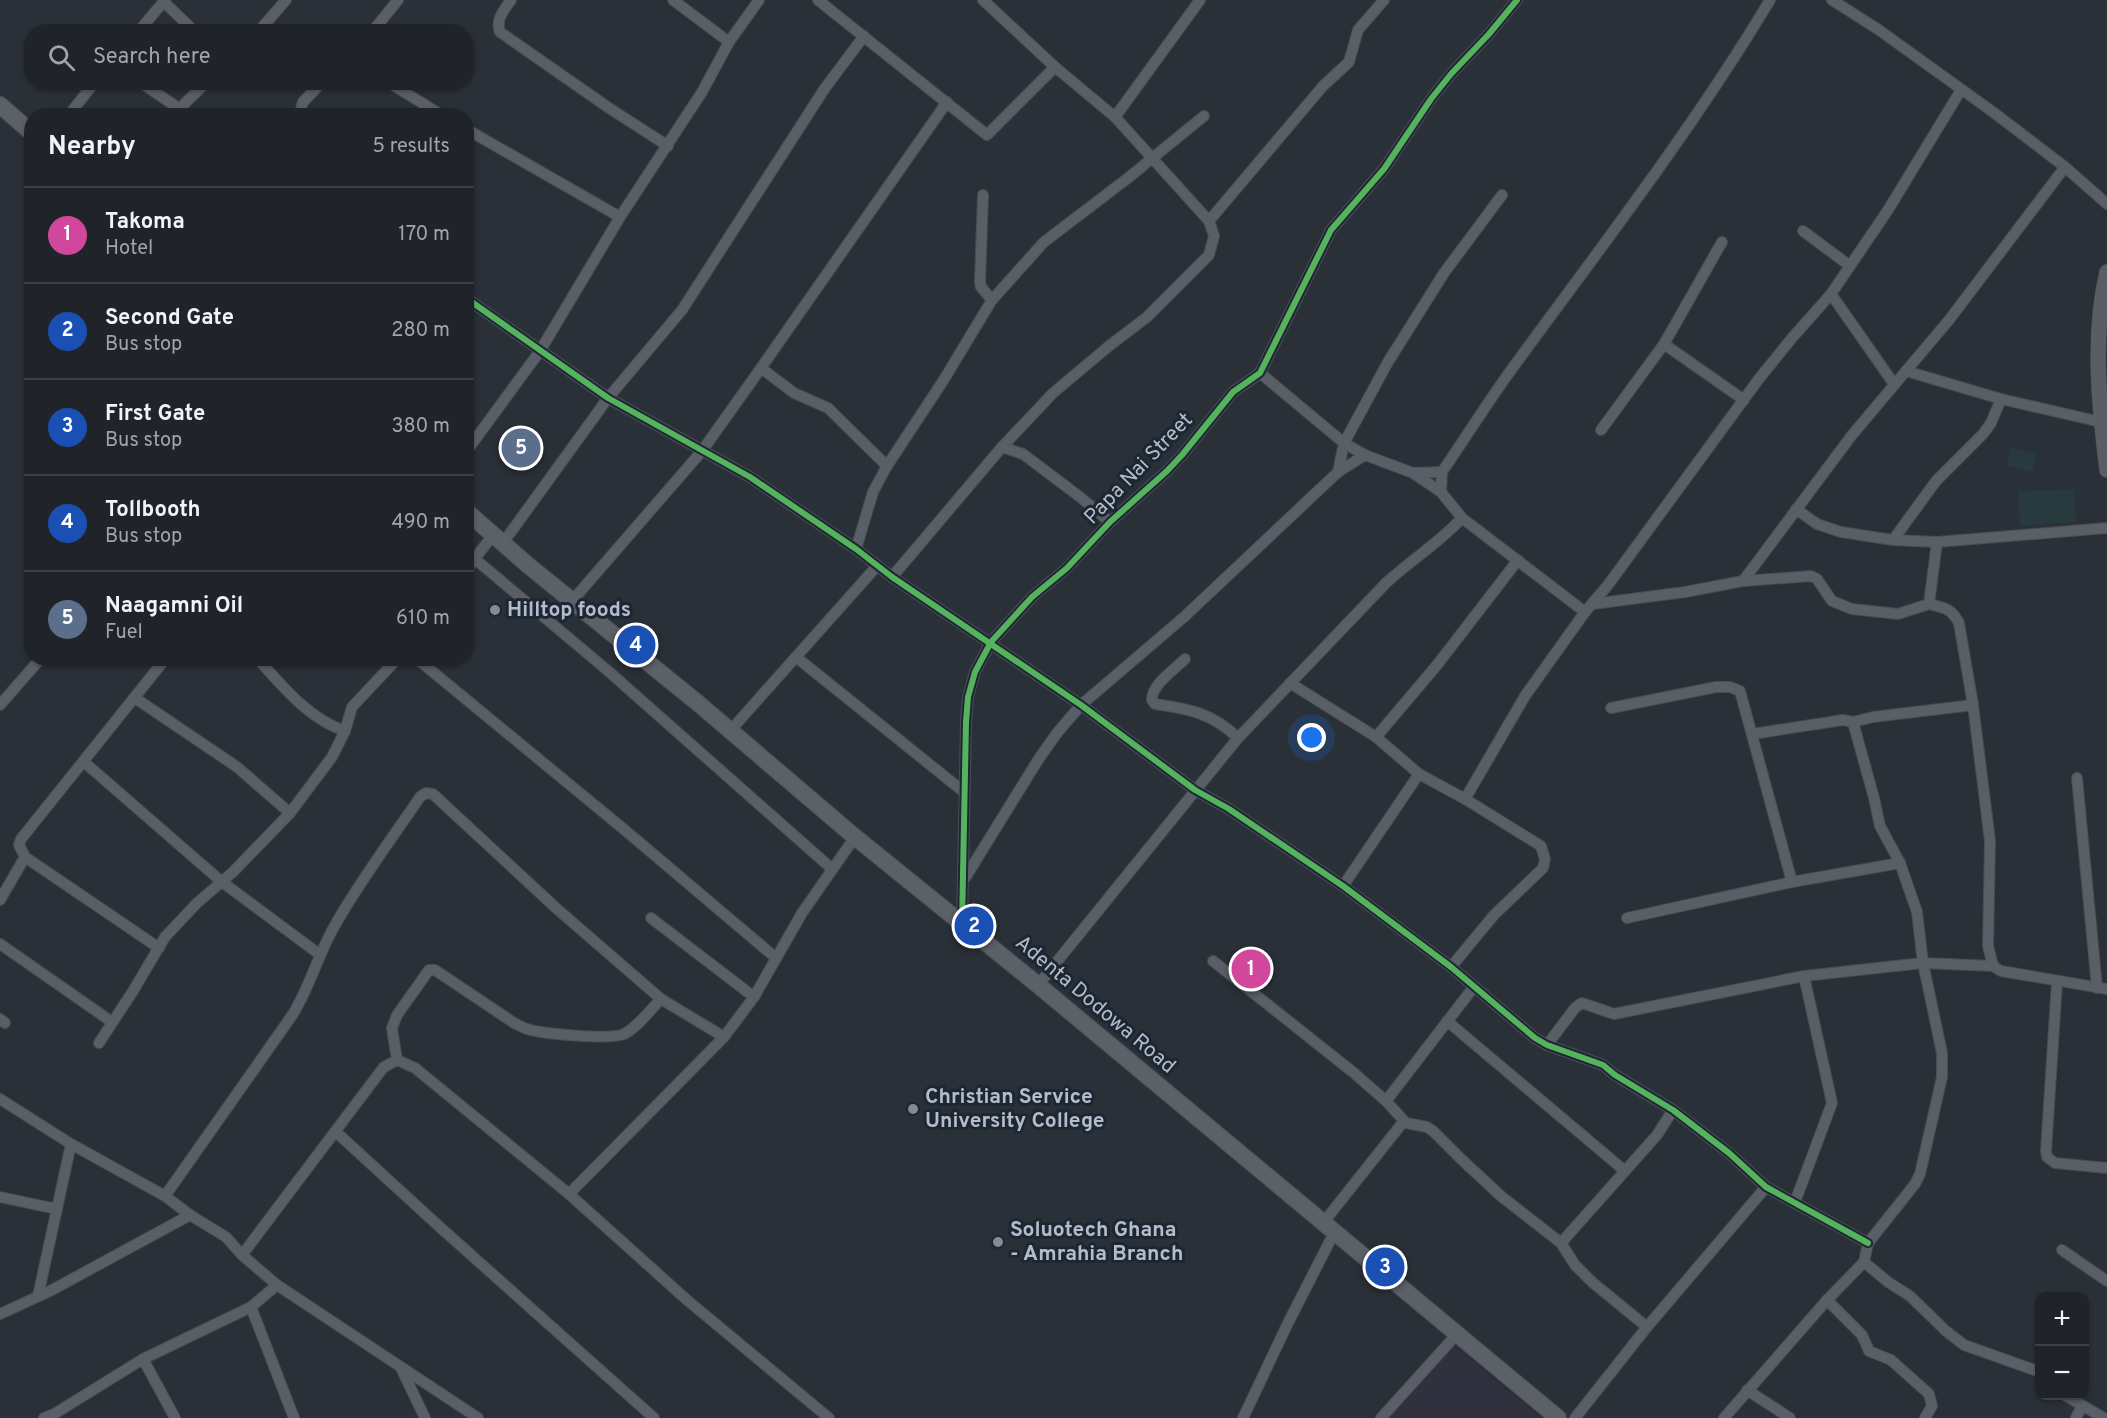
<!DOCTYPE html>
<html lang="en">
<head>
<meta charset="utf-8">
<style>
	:root { --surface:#20242a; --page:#2d3036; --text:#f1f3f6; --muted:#a2a4a8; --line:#3d4147; --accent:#848b96 }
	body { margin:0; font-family:Overpass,sans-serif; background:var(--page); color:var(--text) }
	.controls { position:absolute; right:18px; bottom:18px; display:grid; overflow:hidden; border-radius:12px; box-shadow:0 2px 4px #0004 }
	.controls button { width:54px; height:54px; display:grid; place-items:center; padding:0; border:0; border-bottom:2px solid var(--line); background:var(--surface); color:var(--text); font:30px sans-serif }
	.you { position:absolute; left:1312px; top:738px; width:21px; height:21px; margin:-15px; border:4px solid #fff; border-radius:50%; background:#1a73e8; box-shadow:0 0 0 9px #1a73e833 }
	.badge { display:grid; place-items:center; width:39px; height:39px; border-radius:50%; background:var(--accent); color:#fff; font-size:20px; font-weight:700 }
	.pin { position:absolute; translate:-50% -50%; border:3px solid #fff; box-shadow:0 2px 6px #0006 }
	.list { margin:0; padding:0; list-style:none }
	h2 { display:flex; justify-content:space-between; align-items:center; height:78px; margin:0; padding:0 24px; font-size:26px }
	h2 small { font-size:20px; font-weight:400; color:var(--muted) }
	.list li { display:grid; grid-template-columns:39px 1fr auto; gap:18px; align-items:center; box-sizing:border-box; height:96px; padding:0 24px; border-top:2px solid var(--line) }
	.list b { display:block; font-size:22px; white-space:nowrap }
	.list p { margin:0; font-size:20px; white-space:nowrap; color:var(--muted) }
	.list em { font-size:20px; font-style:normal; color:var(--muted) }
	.icon { flex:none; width:33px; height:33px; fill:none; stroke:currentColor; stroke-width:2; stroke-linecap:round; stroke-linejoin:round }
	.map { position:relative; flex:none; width:2107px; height:1418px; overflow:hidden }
	.search { position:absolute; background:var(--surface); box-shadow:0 2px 4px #0004; left:24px; top:24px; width:450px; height:66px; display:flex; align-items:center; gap:15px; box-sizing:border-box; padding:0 21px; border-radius:24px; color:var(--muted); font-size:22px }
	.panel { position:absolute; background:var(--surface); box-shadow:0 2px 4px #0004; left:24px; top:108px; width:450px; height:558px; border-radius:24px }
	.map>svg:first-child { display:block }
</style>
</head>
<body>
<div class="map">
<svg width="2107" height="1418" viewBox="0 0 2107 1418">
	<rect width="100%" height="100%" fill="#2a3038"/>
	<polygon fill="#31303e" points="1453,1347 1541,1418 1389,1418"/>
	<g fill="#273a3e">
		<polygon points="2011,447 2037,454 2032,472 2006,465"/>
		<polygon points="2074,489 2076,522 2020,526 2018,492"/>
	</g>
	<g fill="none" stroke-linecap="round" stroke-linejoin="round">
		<g stroke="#484c53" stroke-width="12">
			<g id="street">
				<path d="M511 0C504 10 495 20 500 32L609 108 668 146"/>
				<polyline points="673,0 729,42"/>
				<polyline points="818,0 987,135 1055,67 1115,117 1209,221 1214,236 1209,255 1147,317 1109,346 1053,393 1002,447 892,577"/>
				<polyline points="983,0 1055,67"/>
				<polyline points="1832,0 1879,30 1993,112 2065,167 2107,204"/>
				<polyline points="164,2 195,32"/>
				<polyline points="138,32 165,0"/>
				<polyline points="258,32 286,0"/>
				<polyline points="372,32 398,0"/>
				<polyline points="140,82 190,116"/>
				<polyline points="388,82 443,116"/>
				<polyline points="180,108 207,82"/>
				<polyline points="68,116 95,82"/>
				<polyline points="299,116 303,102 322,82"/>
				<polyline points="1115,117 1200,0"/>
				<polyline points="466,129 620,217"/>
				<polyline points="983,195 980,282 981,287 992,300"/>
				<polyline points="1209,221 1323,86 1349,62 1358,30 1384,0"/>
				<polyline points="1803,231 1850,266"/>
				<polyline points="1831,294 1894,384"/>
				<polyline points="466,298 608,398 750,477 856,549 892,577 1081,705 1195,790 1229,809 1343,886 1451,967 1535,1038 1547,1045 1603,1065 1615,1075 1673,1110 1729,1153 1766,1187 1868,1243"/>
				<polyline points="1664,344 1744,400"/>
				<polyline points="761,368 947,102"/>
				<polyline points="1906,371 2001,399 2101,422"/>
				<polyline points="1601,430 1664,344 1722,242"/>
				<polyline points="1002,447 1023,454 1080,497 1110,522"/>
				<polyline points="466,452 540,351 620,217 702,92 729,42 759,0"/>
				<polyline points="1338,472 1344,443 1388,362 1444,273 1502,195"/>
				<polyline points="1413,473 1442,472"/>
				<path d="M1441 492 1442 472C1466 437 1489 400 1514 366 1601 247 1694 127 1770 0"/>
				<polyline points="1796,509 1817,524 1841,532 1893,540 1937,542 2107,528"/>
				<polyline points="1462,518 1585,612"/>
				<polyline points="1893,540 1936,481 1983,434 1991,423 2001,399"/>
				<polyline points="503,543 608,398 682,310 825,88 864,36"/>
				<polyline points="856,549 873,492 887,466 943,381 992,300 1044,242 1128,178 1204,116"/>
				<polyline points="475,559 607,670 831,868"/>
				<polyline points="466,570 493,535"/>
				<polyline points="1743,581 1852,435 1949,320 2065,167"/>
				<polyline points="572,601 702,451 761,368 794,393 828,408 887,466"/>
				<polyline points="1593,604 1685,592 1743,581 1811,576 1817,579 1832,601 1852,609 1898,614 1929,604 1937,542"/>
				<path d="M1929 604C1945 608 1951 608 1959 623L1973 705 1990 841 1988 946 1993 966 2001 971 2107 989"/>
				<polyline points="796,657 964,792"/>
				<path d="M257 658C282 686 309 719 345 731"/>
				<polyline points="416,658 626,831 776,958"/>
				<path d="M1185 659C1175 669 1151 685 1152 700L1155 704C1190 709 1212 713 1238 738"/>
				<polyline points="1290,683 1376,737 1419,774 1343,886"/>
				<polyline points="135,698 237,767 290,813"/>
				<polyline points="0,705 41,658"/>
				<polyline points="1611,708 1716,687 1730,687 1740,691 1792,882"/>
				<polyline points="730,731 877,566"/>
				<polyline points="1752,734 1843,720 1853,722 1873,717 1973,705"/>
				<polyline points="1376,737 1437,665 1518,560"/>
				<polyline points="84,762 222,882 319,954"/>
				<polyline points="1419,774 1465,799"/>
				<polyline points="2077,778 2097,988"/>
				<polyline points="965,878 1038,760 1057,733 1081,705 1184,617 1338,472 1365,455"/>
				<polyline points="0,900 25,857"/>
				<polyline points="651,918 754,997"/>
				<polyline points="1627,918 1792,882 1900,863"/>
				<polyline points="962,925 966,722 968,697 975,672 991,642 1032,597 1067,568 1110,522 1167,471 1182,455 1233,392 1260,373 1331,230 1384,169 1431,99 1451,74 1489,34 1517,0"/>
				<polyline points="0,944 112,1022"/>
				<polyline points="159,948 25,857 19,845 21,839 166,658"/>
				<polyline points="1213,961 1354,1073 1386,1101 1406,1123 1427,1127 1433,1131 1461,1159 1502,1197 1561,1243 1575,1265 1592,1282 1647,1327"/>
				<polyline points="1451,967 1494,915 1543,868 1545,859 1541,846 1465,799 1525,696 1585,612 1608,585 1758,380 1792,338 1831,294 1888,210 1961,90"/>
				<polyline points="2057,982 2046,1151 2047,1157 2055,1163 2107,1168"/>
				<path d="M1038 985 1238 738 1386 583C1411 560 1439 543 1462 518L1441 492 1413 473 1365 455 1344 443 1260 373"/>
				<polyline points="0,1019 5,1023"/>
				<polyline points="1447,1021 1625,1171"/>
				<polyline points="99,1043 133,991 165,937 197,903 233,872 290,813 332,757 345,731 352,707 398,658"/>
				<polyline points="1547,1045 1575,1008 1582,1003 1614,1014 1804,976 1923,963 1993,966"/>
				<path d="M397 1060 392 1028 397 1015 429 970H435L514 1023C519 1025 523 1028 527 1029 542 1034 611 1040 624 1034 638 1027 650 1010 661 999"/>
				<polyline points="0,1099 71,1144 165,1196 190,1215 226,1237 242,1255 277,1285 478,1418"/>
				<polyline points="1386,1101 1473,988"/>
				<polyline points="336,1132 442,1229 654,1418"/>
				<polyline points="569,1194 724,1037 754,997 802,913 855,837"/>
				<path d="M165 1196 293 1014C310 986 318 955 334 927 359 882 391 840 420 797L426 793 433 794 556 908 661 999 724 1037"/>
				<polyline points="0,1197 57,1209"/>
				<polyline points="1795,1202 1832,1103 1804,976"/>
				<polyline points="1323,1223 1404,1121"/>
				<polyline points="1561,1243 1657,1135 1673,1110"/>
				<polyline points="2062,1250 2107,1281"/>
				<polyline points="242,1255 380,1072 384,1067 397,1060 415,1068 569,1194 687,1300 829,1418"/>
				<polyline points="1864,1262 1888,1282 1910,1296 1946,1331 1964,1345 2040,1372"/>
				<polyline points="38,1296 71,1144"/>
				<polyline points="1827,1300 1862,1335 1869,1351 1891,1360 1929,1394 1932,1406 1925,1418"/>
				<polyline points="251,1307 294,1418"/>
				<polyline points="0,1314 52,1290 190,1215"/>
				<polyline points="143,1359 175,1418"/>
				<polyline points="402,1370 425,1418"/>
				<polyline points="1747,1390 1790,1418"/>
				<polyline points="2066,1396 2104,1418"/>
				<polyline points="44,1418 54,1414 143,1359 251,1307 277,1285"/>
				<polyline points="1243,1418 1288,1323 1334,1233"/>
				<polyline points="1381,1418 1457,1334"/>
				<polyline points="1575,1418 1647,1327 1766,1187"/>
				<polyline points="1724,1418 1827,1300 1864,1262 1868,1243 1915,1184 1920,1174 1942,1077 1942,1053 1923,963 1917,912 1900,863 1880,826 1874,798 1853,722"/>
				<polyline points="2076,1418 2082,1406"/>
			</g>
		</g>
		<g stroke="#484c53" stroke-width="16">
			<path id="secondary" d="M2107 272C2092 336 2099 405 2107 470"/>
		</g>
		<g stroke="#484c55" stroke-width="18">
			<g id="primary">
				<polyline points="0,105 32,133"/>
				<polyline points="466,511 529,566 699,704 855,837 1038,985 1558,1418"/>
			</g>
		</g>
		<use href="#street" stroke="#5a5e66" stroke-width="10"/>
		<use href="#secondary" stroke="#595d64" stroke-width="15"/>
		<use href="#primary" stroke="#5c6168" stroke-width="16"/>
		<g stroke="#1d2633" stroke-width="10">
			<g id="cycleway">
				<polyline points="466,298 608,398 750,477 856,549 892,577 1081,705 1195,790 1229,809 1343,886 1451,967 1535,1038 1547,1045 1603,1065 1615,1075 1673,1110 1729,1153 1766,1187 1868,1243"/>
				<polyline points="962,925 966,722 968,697 975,672 991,642 1032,597 1067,568 1110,522 1167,471 1182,455 1233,392 1260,373 1331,230 1384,169 1431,99 1451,74 1489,34 1517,0"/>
			</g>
		</g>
		<use href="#cycleway" stroke="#56b35d" stroke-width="6"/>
	</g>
	<g fill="#848b96" stroke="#1d2633" stroke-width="2">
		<circle cx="495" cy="610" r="6"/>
		<circle cx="913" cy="1109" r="6"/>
		<circle cx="998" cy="1242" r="6"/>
	</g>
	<g text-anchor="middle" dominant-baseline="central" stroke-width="6" stroke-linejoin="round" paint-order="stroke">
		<g font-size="21" fill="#b4bcc9" stroke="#1d2633">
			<text transform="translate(1139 469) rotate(-46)">Papa Nai Street</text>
			<text transform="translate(1095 1005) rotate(40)">Adenta Dodowa Road</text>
		</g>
		<g font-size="21" font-weight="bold" fill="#b4bcc9" stroke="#1d2633" text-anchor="start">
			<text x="507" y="610">Hilltop foods</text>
			<text x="925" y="1097">Christian Service<tspan x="925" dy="24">University College</tspan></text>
			<text x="1010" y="1230">Soluotech Ghana<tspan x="1010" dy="24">- Amrahia Branch</tspan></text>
		</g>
	</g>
</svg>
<div class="controls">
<button>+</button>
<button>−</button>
</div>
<div class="you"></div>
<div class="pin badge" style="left:1251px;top:969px;background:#d1479c">1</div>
<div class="pin badge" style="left:974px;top:926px;background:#1a4fb4">2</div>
<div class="pin badge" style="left:1385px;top:1267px;background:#1a4fb4">3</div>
<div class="pin badge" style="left:636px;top:645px;background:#1a4fb4">4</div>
<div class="pin badge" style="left:521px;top:448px;background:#5c6f8a">5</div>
<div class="search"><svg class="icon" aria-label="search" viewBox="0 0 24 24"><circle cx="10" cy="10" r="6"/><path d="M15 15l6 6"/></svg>Search here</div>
<section class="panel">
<h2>Nearby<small>5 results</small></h2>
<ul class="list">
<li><span class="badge" style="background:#d1479c">1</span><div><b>Takoma</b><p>Hotel</p></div><em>170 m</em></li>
<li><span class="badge" style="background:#1a4fb4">2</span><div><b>Second Gate</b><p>Bus stop</p></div><em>280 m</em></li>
<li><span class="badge" style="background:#1a4fb4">3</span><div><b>First Gate</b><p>Bus stop</p></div><em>380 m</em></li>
<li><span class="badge" style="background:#1a4fb4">4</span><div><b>Tollbooth</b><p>Bus stop</p></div><em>490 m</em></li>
<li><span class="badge" style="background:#5c6f8a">5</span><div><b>Naagamni Oil</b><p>Fuel</p></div><em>610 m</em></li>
</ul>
</section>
</div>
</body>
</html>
